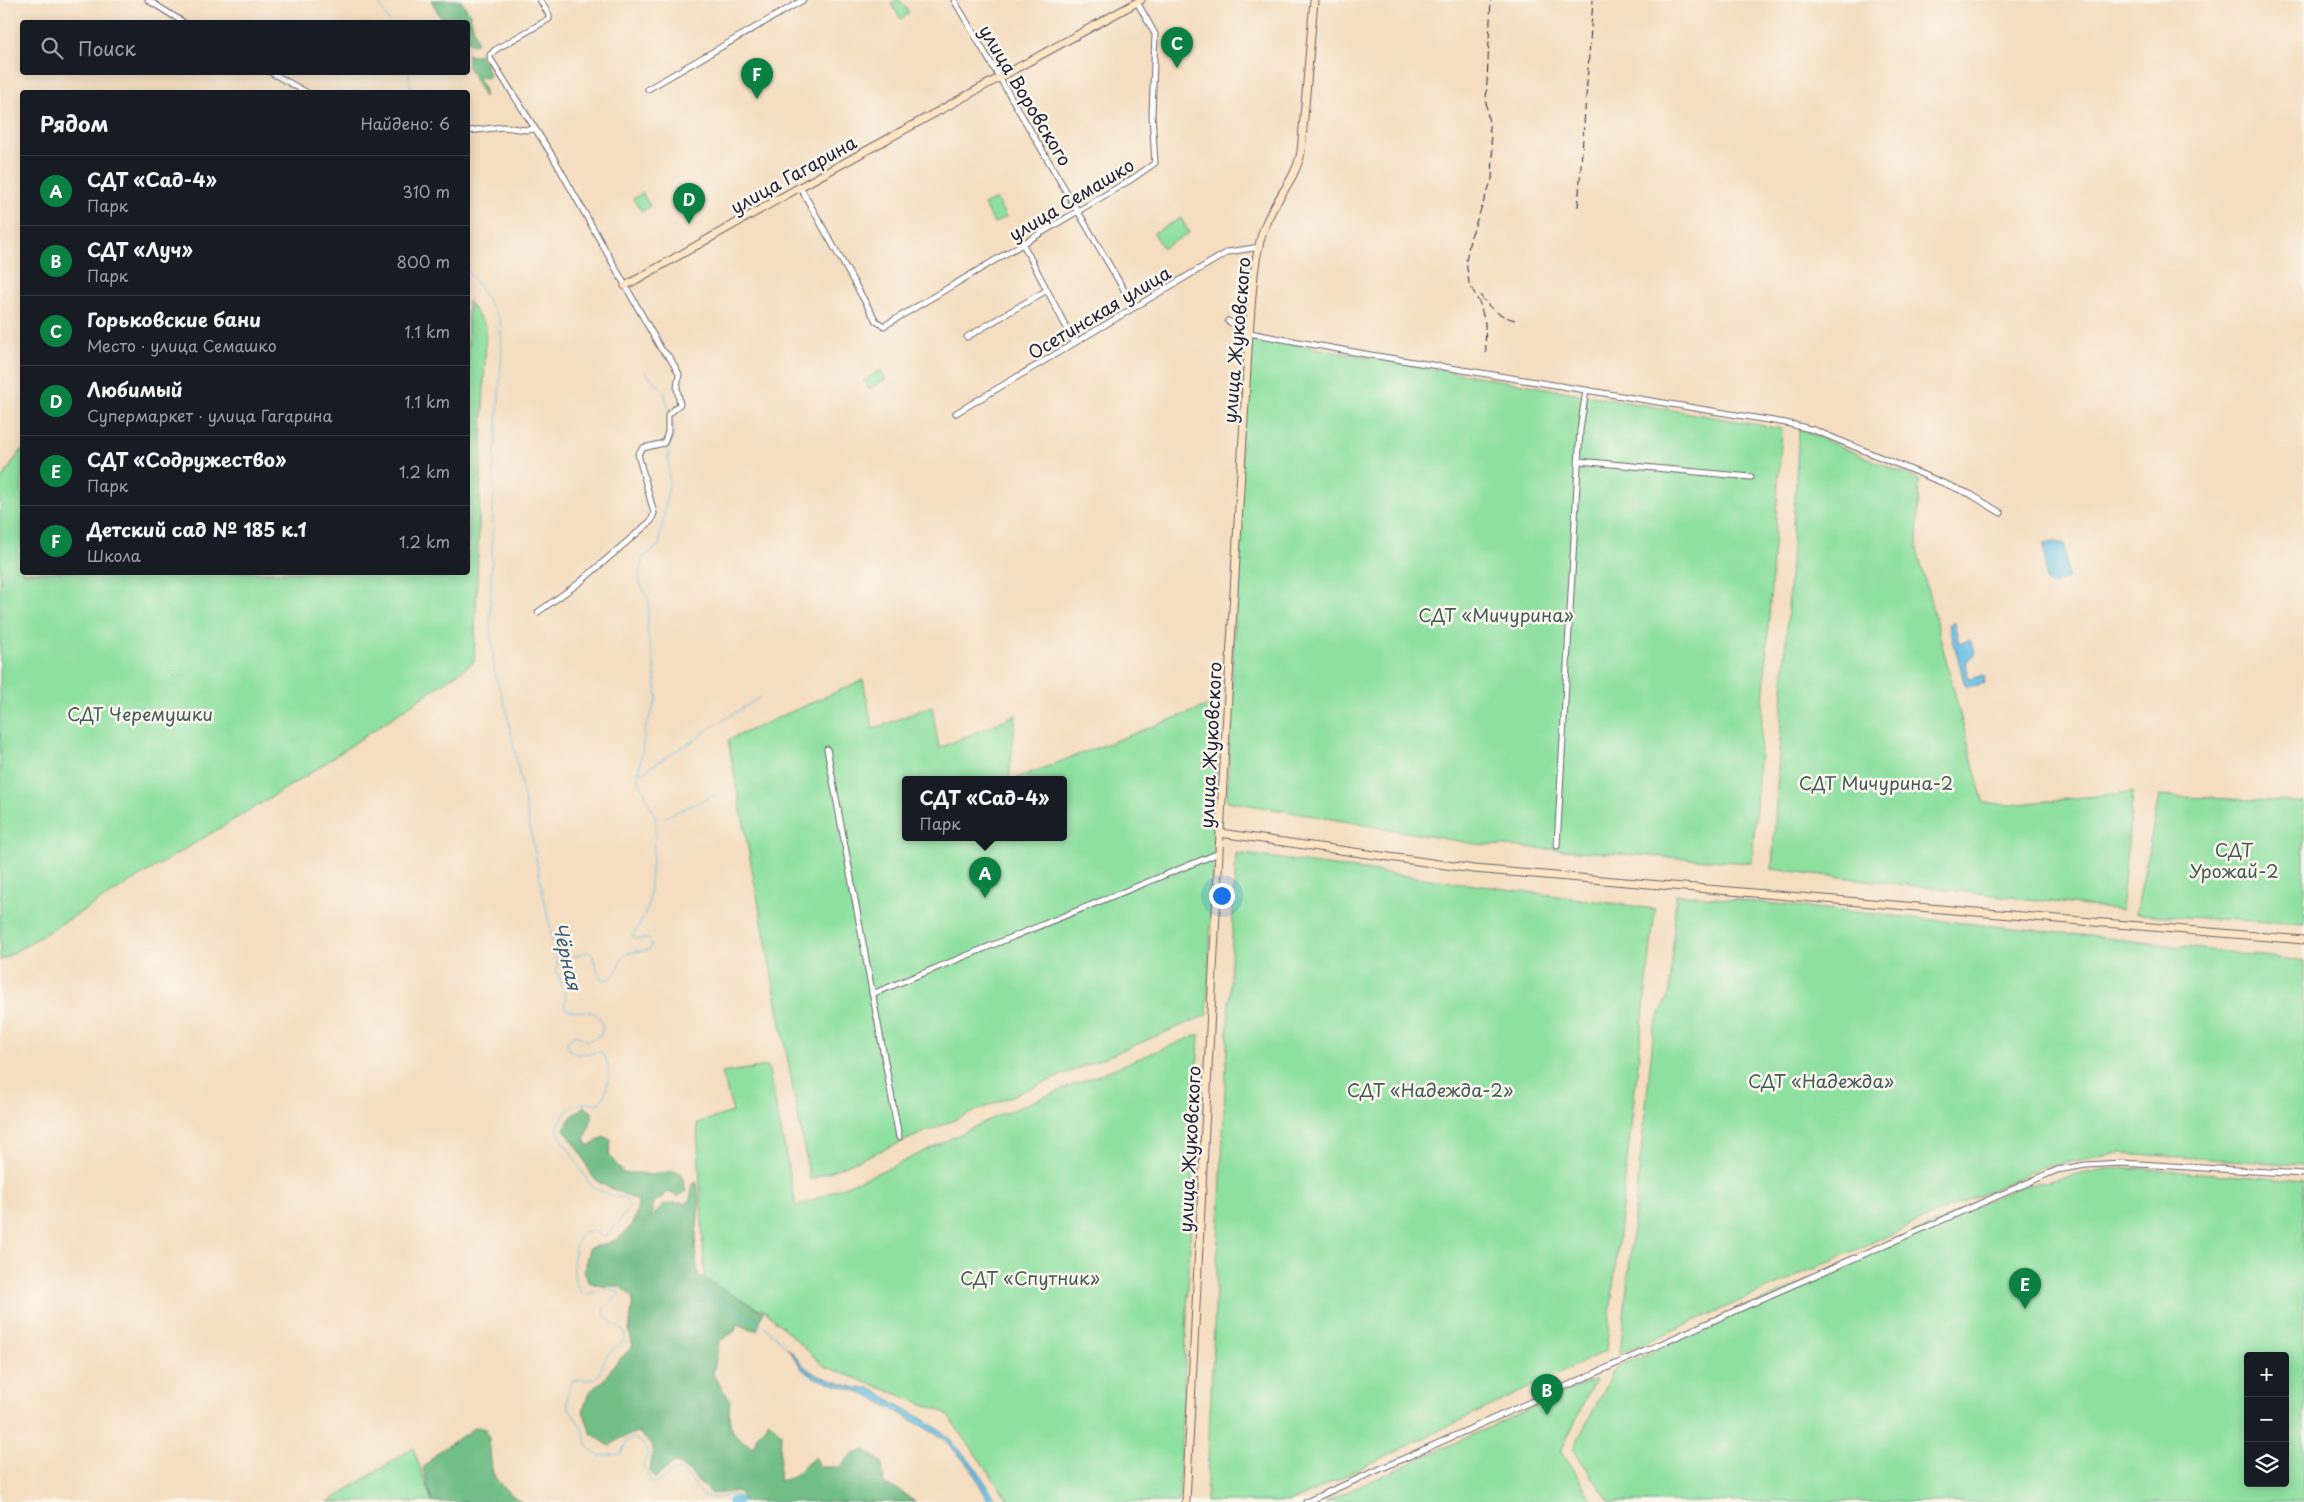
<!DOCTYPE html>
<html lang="ru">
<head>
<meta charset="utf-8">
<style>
	:root { --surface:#171b24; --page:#242831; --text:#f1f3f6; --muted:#9ea1a6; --line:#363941; --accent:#0b8043 }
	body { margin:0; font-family:"Playpen Sans",sans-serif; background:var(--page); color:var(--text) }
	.controls { position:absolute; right:15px; bottom:15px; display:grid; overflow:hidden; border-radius:5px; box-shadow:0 2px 12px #0003 }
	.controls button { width:45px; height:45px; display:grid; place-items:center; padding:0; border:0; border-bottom:1px solid var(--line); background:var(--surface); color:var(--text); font:25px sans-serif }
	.you { position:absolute; left:1221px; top:895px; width:18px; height:18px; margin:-12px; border:4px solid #fff; border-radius:50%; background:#1a73e8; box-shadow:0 0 0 8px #1a73e833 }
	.badge { display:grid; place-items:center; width:32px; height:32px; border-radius:50%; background:var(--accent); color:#fff; font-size:16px; font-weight:700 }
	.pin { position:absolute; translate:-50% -41px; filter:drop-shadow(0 1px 2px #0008) }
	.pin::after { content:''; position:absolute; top:26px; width:18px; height:15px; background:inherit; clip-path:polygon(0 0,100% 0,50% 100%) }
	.popup { position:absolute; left:902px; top:776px; width:165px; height:65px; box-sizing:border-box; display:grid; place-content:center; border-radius:5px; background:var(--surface); filter:drop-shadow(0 1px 4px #0005); font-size:16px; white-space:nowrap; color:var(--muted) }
	.popup b { font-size:19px; color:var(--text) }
	.popup::after { content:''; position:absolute; left:50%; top:100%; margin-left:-10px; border:10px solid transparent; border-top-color:var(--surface) }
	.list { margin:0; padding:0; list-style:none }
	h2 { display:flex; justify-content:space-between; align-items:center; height:65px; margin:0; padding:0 20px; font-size:21px }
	h2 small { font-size:16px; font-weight:400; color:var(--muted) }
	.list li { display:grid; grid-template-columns:32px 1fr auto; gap:15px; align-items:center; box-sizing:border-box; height:70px; padding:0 20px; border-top:1px solid var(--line) }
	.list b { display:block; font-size:19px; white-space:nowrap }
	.list p { margin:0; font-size:16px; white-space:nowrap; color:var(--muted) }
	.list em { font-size:16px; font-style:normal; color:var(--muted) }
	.icon { flex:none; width:28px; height:28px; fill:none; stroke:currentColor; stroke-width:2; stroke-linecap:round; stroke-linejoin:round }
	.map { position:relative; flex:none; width:2304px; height:1502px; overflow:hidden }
	.search { position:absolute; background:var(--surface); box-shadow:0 2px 12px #0003; left:20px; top:20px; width:450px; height:55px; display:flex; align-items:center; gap:12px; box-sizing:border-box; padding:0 18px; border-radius:5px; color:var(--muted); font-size:19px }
	.panel { position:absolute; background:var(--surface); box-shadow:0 2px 12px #0003; left:20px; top:90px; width:450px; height:485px; border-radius:5px }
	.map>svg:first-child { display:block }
</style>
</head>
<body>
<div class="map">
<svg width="2304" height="1502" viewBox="0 0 2304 1502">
	<rect width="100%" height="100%" fill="#fbf7ec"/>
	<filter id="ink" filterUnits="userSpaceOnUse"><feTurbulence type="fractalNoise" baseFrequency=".02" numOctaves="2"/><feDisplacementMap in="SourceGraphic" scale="10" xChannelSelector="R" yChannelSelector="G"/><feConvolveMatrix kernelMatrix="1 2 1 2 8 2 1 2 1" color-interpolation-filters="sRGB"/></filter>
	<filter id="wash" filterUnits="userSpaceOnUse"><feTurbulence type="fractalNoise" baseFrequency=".0096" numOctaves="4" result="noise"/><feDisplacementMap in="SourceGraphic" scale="20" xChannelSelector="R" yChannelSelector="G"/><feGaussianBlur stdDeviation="1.12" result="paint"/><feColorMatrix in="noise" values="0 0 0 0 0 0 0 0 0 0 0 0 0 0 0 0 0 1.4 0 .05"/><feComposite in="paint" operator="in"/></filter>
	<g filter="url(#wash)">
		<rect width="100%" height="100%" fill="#f4ddc0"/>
		<g fill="#8ee0a1" stroke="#58816e" fill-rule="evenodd">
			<polygon points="896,0 900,0 909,13 901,19 891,4"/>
			<polygon points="642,193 650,206 642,212 633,199"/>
			<polygon points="996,199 1006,217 994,223 984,205"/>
			<polygon points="1181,218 1189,233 1163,248 1154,233"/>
			<polygon points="468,301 486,327 474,662 306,776 0,961 0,481 22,449 22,572 468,572"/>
			<polygon points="1251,337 1782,429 1752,863 1475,844 1227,801 1245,353"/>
			<polygon points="880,370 886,379 869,389 864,380"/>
			<polygon points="1799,429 1919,480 1917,549 1983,802 2009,805 2133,792 2121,910 1772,869"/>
			<polygon points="863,680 873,729 932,706 939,748 1016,715 1009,779 906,779 906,837 1064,837 1064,779 1014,779 1220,701 1207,1015 810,1180 728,740"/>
			<polygon points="2159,796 2304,802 2304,924 2136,914"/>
			<polygon points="1236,853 1655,909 1606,1351 1290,1502 1206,1502"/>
			<polygon points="1676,894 2064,933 2304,961 2304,1165 2120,1153 2043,1167 1620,1354 1654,1028 1670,991"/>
			<polygon points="1199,1034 1179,1502 1010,1502 946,1413 824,1366 765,1311 705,1285 697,1123 733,1112 722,1073 768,1066 796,1207 896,1165 997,1116"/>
			<path d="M2137 1168 2304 1181V1502H1610L1573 1449 1615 1368 1848 1262 2018 1187 2105 1169ZM2248 1356H2285V1483H2248Z"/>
			<polygon points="1595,1379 1561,1451 1593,1502 1325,1502"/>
			<polygon points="413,1448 432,1502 328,1502"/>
		</g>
		<g fill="#72be87" stroke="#4a7061">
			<polygon points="431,0 460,0 469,12 477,42 474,44 468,42 468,22 443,22"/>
			<polygon points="468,53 471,56 479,54 485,61 489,77 485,78 480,77 478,79 485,90 484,97 468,66"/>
			<path d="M584 1106 592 1112V1117L585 1140 589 1146 604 1137 611 1140 609 1155 623 1173H640L651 1175 673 1171 681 1173 686 1191 678 1197 672 1193 665 1192 662 1198 654 1202 650 1219C665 1202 663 1203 687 1203L690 1200 693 1183H697L699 1203 695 1248 698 1275 763 1312 757 1331 737 1324 735 1331 719 1342 713 1375 730 1400C727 1425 730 1436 754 1447L757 1436 769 1421 781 1434 779 1481 791 1478 815 1457 819 1467H840L851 1455 866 1450 882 1463 884 1485 897 1489 915 1502H741L743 1500 738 1491 712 1494C699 1483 691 1471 675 1462L655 1478 650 1471 653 1446 638 1432 621 1438 609 1446 591 1433 583 1411 589 1392 602 1382 615 1364 633 1346 629 1332 633 1298 620 1286H601L588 1282 584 1270 589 1248C617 1243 636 1232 638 1201L600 1183 591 1175 581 1153 564 1129 572 1116Z"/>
			<path d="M476 1427 486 1429C492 1444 489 1459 493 1473 497 1484 512 1495 521 1502H432L423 1468 437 1453Z"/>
		</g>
		<g fill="#66c0e4" stroke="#447190">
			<polygon points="2055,542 2064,544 2068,578 2053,585 2046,581 2044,544"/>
			<polygon points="1954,622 1959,643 1970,640 1976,654 1966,661 1968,677 1971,679 1984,675 1985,683 1968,687 1965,685 1949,625"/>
			<polygon points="787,1347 805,1367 816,1375 856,1388 869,1388 926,1421 946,1435 974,1466 998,1502 989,1502 971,1468 943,1438 866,1394 817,1379 803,1370"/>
		</g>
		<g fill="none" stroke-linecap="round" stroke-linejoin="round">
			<g stroke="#66c0e4" stroke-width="1">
				<polyline points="377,0 389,22"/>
				<polyline points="408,72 412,92"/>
				<path d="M468 270 500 320 502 349 494 472 490 624 495 674 506 708 557 963 556 971 565 993V1008C576 1016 595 1005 601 1021 603 1025 603 1029 601 1033 599 1038 592 1039 587 1041L575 1034 570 1038 567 1043 569 1049 577 1054 601 1052C613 1063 609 1090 600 1103 593 1104 586 1102 579 1104 568 1106 557 1121 558 1132L592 1187 605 1193 625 1198 630 1207 608 1235 602 1236 594 1230C589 1231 583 1231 580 1236 571 1251 570 1284 584 1295 597 1292 607 1284 620 1293 616 1300 608 1303 603 1309 605 1320 615 1325 624 1331L626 1337C621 1346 615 1347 609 1353 603 1360 602 1372 595 1378 590 1382 580 1378 572 1381 561 1407 570 1406 581 1428"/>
				<polyline points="645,372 664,391 669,411"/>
				<polyline points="639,770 643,772 685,745 696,740 704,732 759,698"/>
				<polyline points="656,816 663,818 717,794"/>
				<path d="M558 963 586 952 591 953 601 978C619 985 616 958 629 953 635 951 643 951 649 950L652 945 648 939H635L632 935 639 927 649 904 651 870 656 826 655 816 638 778 645 729 657 698 654 665 647 629 649 600 640 584V567L643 557 659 546 669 485 668 449 674 431 670 417"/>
				<polyline points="699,1286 702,1293 763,1325 787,1347"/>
				<path d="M582 1428 588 1448 599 1456 621 1454 627 1441 633 1437 645 1446 648 1454 643 1464 651 1483C663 1482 669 1473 679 1470L689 1477 702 1495C721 1502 721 1494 737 1495L739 1502"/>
			</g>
			<polyline stroke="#66c0e4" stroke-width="9" points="732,1502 738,1501"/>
		</g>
	</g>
	<g filter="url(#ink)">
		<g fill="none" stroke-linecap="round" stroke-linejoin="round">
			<g stroke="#6c636a" stroke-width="7">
				<g id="street">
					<polyline points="148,0 183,22"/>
					<polyline points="954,0 1134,307"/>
					<polyline points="270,72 306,92"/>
					<polyline points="648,89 803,0"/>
					<polyline points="468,131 503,127 527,130 535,129"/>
					<polyline points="800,187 876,321 884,326 1132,179 1155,163 1152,115 1155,34 1137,2"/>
					<polyline points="1023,244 1074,342"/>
					<polyline points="1228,321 1249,333 1365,354 1786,423 1814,430 1970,494 2001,513"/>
					<polyline points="967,337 1047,290"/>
					<polyline points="956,413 1228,252 1260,247"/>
					<polyline points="1579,461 1751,477"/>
					<polyline points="538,612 579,583 651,521 654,513 638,454 643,448 664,443 668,432 668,415 680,404 677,388 679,374 670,358 661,349 552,155 490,58 490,55 495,50 549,19 549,15 540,0"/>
					<polyline points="827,749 899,1137"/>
					<polyline points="1557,846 1580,430 1586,390"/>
					<polyline points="872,994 1219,853"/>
					<polyline points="1306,1502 1784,1289 2057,1170 2086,1165 2122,1163 2304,1174"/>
				</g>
			</g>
			<g stroke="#6c636a" stroke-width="9">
				<g id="secondary">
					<polyline points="625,286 800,187 1141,0"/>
					<polyline points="1220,833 1474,869 2304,940"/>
					<path d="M1186 1502 1220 833 1249 333C1252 301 1253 253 1266 223 1276 198 1296 179 1301 152L1314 0"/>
				</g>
			</g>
			<use href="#street" stroke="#fff" stroke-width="5"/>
			<use href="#secondary" stroke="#fee5c5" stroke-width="7"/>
			<g stroke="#22223b" stroke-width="1" stroke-dasharray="8 4" stroke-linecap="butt">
				<polyline points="1578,207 1593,0"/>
				<path d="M1480 295C1489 309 1500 316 1515 320"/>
				<polyline points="1486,353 1485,323 1480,304 1469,283 1466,261 1470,239 1492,179 1493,156 1486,102 1491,0"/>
			</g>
		</g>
	</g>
	<g text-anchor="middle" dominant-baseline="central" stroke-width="5" stroke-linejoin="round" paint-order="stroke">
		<g font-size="18" fill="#22223b" stroke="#fbf7ec">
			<text transform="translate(1026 95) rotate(59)">улица Воровского</text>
			<text transform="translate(793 174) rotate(-29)">улица Гагарина</text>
			<text transform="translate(1071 199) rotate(-31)">улица Семашко</text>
			<text transform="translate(1099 312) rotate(-31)">Осетинская улица</text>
			<text transform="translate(1236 340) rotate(-85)">улица Жуковского</text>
			<text transform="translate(1210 745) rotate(-87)">улица Жуковского</text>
			<text transform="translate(1189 1149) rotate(-87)">улица Жуковского</text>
		</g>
		<g font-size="18" fill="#425b5a" stroke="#fbf7ec">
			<text x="1496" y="614">СДТ «Мичурина»</text>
			<text x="140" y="713">СДТ Черемушки</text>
			<text x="1876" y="782">СДТ Мичурина-2</text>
			<text x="2234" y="849">СДТ<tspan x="2234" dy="21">Урожай-2</tspan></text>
			<text x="1821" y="1080">СДТ «Надежда»</text>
			<text x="1430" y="1089">СДТ «Надежда-2»</text>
			<text x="1030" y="1277">СДТ «Спутник»</text>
		</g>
		<g font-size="19" font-style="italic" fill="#3a5976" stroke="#fbf7ec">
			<text transform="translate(568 956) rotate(77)">Чёрная</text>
		</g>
	</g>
</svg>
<div class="controls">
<button>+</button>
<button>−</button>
<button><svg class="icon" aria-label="layers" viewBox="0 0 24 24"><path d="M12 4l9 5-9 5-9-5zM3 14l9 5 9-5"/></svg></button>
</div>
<div class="you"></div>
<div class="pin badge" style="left:985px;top:898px">A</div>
<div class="popup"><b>СДТ «Сад-4»</b>Парк</div>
<div class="pin badge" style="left:1547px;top:1415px">B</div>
<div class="pin badge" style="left:1177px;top:68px">C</div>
<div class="pin badge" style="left:689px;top:224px">D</div>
<div class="pin badge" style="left:2025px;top:1309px">E</div>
<div class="pin badge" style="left:757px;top:99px">F</div>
<div class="search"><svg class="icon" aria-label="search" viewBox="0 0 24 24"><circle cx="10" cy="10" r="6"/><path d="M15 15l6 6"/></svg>Поиск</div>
<section class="panel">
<h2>Рядом<small>Найдено: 6</small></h2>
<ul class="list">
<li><span class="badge">A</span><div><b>СДТ «Сад-4»</b><p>Парк</p></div><em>310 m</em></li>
<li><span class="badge">B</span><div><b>СДТ «Луч»</b><p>Парк</p></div><em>800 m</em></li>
<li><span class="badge">C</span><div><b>Горьковские бани</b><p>Место · улица Семашко</p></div><em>1.1 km</em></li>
<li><span class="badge">D</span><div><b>Любимый</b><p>Супермаркет · улица Гагарина</p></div><em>1.1 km</em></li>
<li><span class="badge">E</span><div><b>СДТ «Содружество»</b><p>Парк</p></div><em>1.2 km</em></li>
<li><span class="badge">F</span><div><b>Детский сад № 185 к.1</b><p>Школа</p></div><em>1.2 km</em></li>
</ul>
</section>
</div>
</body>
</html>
